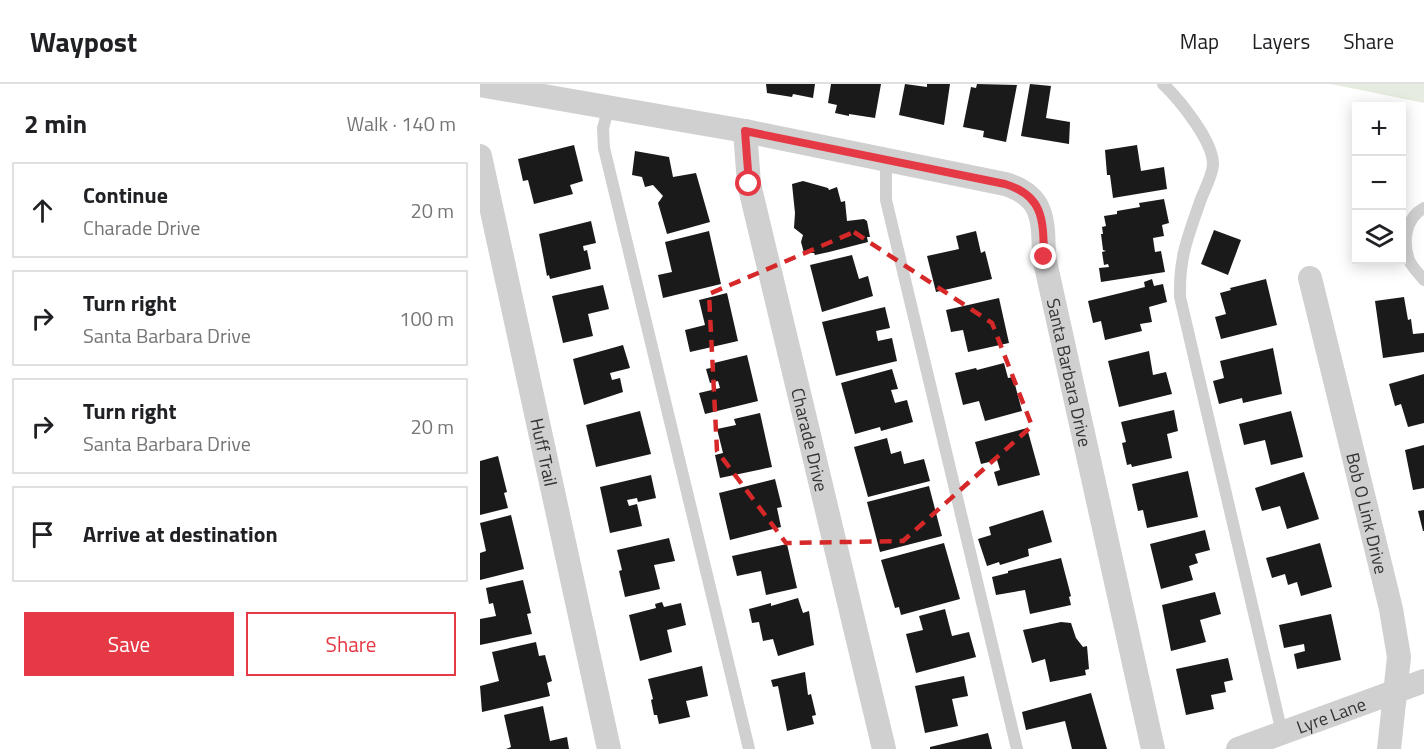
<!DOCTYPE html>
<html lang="en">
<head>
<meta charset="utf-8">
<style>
	:root { --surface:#fff; --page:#f2f2f2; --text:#202124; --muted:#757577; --line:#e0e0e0; --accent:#e63946 }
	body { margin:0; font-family:"Titillium Web",sans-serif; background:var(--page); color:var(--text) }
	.controls { position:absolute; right:18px; top:18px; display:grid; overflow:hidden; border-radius:0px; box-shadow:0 3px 15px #0003 }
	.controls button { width:54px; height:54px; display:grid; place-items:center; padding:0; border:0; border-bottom:2px solid var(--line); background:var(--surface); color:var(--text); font:30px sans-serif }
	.stop { position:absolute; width:18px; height:18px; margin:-14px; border:4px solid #e63946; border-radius:50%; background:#fff }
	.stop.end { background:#e63946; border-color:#fff; box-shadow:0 2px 6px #0008 }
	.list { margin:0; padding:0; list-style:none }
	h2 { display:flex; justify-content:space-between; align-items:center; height:78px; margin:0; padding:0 24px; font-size:26px }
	h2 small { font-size:20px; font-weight:400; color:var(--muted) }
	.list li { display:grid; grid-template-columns:39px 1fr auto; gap:18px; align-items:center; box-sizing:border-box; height:96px; margin:0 12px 12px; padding:0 12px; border:2px solid var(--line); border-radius:0px }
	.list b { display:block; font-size:22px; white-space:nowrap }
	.list p { margin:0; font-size:20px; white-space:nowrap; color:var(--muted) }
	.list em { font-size:20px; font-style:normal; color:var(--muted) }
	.actions { display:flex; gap:12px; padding:18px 24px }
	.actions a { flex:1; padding:14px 0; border:2px solid var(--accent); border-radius:0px; text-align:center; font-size:21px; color:var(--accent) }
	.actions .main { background:var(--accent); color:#fff }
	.icon { flex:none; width:33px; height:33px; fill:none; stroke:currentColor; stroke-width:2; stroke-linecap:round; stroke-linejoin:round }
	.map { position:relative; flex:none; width:944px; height:665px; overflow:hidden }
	header { display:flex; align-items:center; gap:36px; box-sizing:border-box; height:84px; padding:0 30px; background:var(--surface); border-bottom:2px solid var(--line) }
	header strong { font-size:28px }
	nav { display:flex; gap:33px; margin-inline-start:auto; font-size:21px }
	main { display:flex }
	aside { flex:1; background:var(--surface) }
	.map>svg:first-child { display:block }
</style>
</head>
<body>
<header>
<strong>Waypost</strong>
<nav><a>Map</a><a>Layers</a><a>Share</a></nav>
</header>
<main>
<aside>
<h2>2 min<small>Walk · 140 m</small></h2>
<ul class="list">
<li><svg class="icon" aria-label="ahead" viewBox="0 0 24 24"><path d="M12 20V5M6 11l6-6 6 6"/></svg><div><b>Continue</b><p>Charade Drive</p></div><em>20 m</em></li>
<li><svg class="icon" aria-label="right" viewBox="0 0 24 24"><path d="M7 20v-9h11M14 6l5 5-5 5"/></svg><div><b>Turn right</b><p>Santa Barbara Drive</p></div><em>100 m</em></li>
<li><svg class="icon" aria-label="right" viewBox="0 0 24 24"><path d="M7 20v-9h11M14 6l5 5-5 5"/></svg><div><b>Turn right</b><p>Santa Barbara Drive</p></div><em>20 m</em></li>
<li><svg class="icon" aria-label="arrive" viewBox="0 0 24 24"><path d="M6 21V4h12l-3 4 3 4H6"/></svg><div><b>Arrive at destination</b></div></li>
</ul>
<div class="actions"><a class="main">Save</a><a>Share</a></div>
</aside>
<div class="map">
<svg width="944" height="665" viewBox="0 0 944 665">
	<rect width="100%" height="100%" fill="#fff"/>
	<polygon fill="#e6ecdf" points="851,0 944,0 944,19"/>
	<g fill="#1a1a1a">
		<polygon points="286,0 335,0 333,14 313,10 312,13 287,9"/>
		<polygon points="351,0 401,0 395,34 369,30 369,32 355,29 357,21 348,19"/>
		<polygon points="425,0 447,3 447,0 470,0 464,41 419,31"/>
		<polygon points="497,0 537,1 526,58 503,53 504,47 483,43 491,3 496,4"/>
		<polygon points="550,0 571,2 566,34 590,38 589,60 541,52"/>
		<polygon points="94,61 103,97 90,101 93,110 54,120 48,96 43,97 38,75"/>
		<polygon points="657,61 661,87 684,83 687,105 633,114 630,91 627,91 625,66"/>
		<polygon points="155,67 189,73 193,93 216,89 230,138 187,150 178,119 183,112 173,101 165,103 162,93 152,91"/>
		<polygon points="323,97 348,104 349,106 357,103 361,118 365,117 367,137 384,135 387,137 390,153 387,153 388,158 349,168 335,171 334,169 324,169 321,158 323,151 314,144 315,129 312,100"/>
		<polygon points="684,115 689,139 682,141 684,152 673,154 675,168 681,167 685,188 621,198 619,184 629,183 628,180 624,181 622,168 626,167 623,166 621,150 623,150 622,143 626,142 624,132 637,130 637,127 660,123 659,119"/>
		<polygon points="111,137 116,159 103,162 104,167 107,166 111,185 70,195 69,191 67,192 59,150"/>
		<polygon points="734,146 761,156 748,191 721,180"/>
		<polygon points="229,147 241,200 183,214 178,191 192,188 185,158"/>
		<polygon points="496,147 501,169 505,167 512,195 456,208 447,172 479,165 476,152"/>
		<polygon points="372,171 379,195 388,192 393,212 342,228 330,181"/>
		<polygon points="672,195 674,202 683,200 687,218 669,223 672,238 660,240 662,247 625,256 621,237 613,239 608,217 665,203 664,198"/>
		<polygon points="786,195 797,241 741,255 735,233 746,230 740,209 751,206 750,204"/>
		<polygon points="123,201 129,225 108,230 113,252 83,259 72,212"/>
		<polygon points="247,209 258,257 210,268 205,246 225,241 219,216"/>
		<polygon points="924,213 928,236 931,235 933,250 944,249 944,268 903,274 895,217"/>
		<polygon points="519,214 529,259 488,268 483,246 471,248 466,226"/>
		<polygon points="405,223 410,244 396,247 398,257 412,254 417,277 356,292 342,238"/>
		<polygon points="143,261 150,284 130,289 132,296 140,294 143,308 104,321 93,275"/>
		<polygon points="793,264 802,310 763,319 762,314 739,320 733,297 744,294 740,277"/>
		<polygon points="669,267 673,291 686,288 692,310 639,323 628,277"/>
		<polygon points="267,271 278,317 225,330 219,309 240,304 238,297 230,299 226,285 235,283 234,279"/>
		<polygon points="524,279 528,294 533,293 542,327 505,337 499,317 483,321 475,289 496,284 497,286"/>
		<polygon points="412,285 418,305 411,306 415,319 427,316 433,338 401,347 400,343 375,350 361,299"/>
		<polygon points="944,290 944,339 928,343 921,320 915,322 909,300"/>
		<polygon points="694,326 698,347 687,350 692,374 652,383 651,380 647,381 642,359 646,358 641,338"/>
		<polygon points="160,327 171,370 116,383 106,341"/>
		<polygon points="811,327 823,373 791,381 785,356 764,361 759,340"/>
		<polygon points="280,329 292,383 240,394 235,371 243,369 237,345 256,341 254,335"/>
		<polygon points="547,344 560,391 518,402 514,388 520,386 517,376 501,380 495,358"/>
		<polygon points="407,354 411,370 421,367 424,380 444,375 450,397 388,413 374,363"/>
		<polygon points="944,361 944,404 933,406 925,366"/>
		<polygon points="18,372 27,408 24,409 28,424 0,431 0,377"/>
		<polygon points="708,387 718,433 667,444 663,426 658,427 652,400"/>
		<polygon points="824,388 839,435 807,445 800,422 782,427 775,404"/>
		<polygon points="171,391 176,414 158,418 157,414 147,416 149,422 157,420 162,442 130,449 120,403"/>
		<polygon points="295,395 302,423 297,424 301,443 250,456 239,409"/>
		<polygon points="449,402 462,452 400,468 387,418"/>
		<polygon points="563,426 572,458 548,465 549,472 520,481 519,478 507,482 498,455 511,451 509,443"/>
		<polygon points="944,426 944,447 943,447 938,427"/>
		<polygon points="31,431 44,485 0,496 0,469 6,467 0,439"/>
		<polygon points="725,446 730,466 715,470 718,479 709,482 713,496 681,505 670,460"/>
		<polygon points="189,454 195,477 174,481 180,505 145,513 139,487 142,486 137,466"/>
		<polygon points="464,459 480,515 421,531 419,523 415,524 401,476"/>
		<polygon points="840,459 852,503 821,512 817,498 808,501 805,490 792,494 786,474"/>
		<polygon points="307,460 317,504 286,511 281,487 257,492 252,472"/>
		<polygon points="581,474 591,512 589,513 591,521 550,530 545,506 516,511 512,493 528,489 528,487"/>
		<polygon points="43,496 51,529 47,530 52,550 0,561 0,535 16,532 13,519 9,520 6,504"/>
		<polygon points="735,508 741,530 720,536 726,558 691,567 682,521"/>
		<polygon points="318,514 323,529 329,527 334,561 298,572 293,555 283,557 279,538 272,539 269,525 291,519 291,522"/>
		<polygon points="182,518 184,523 201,519 206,541 187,546 192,568 160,577 149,531 176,524 175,520"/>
		<polygon points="465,525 472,552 489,548 496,573 436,589 426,550 443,546 439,532"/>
		<polygon points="851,530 861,576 817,585 814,570 825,567 824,560 804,564 799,541"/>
		<polygon points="581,538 591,539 596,554 603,563 607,562 609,585 605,586 606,591 570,598 565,575 552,579 543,546"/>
		<polygon points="56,558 59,572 65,571 72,597 67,599 70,612 2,628 0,602 19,597 12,568"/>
		<polygon points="748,574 753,596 744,598 746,608 731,611 734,625 706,631 696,585"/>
		<polygon points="222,582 228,612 206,617 210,633 179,640 177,631 174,631 171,616 173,615 168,595"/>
		<polygon points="325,588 328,611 331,610 336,631 332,632 334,640 307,647 298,602 293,603 291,596"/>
		<polygon points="484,592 488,612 472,615 478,642 445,649 435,602"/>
		<polygon points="611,609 627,665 592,665 585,637 546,646 542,628"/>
		<polygon points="63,622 70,657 87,653 89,665 26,665 31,663 24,631"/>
		<polygon points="508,649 512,665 450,665 450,663"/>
	</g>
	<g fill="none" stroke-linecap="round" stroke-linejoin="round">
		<g stroke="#d0d0d0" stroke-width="12">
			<path d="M683 0C699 15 734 58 733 81 732 92 725 105 721 115 708 153 699 172 700 213L802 649"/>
			<polyline points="129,23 123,44 124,64 269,665"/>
			<polyline points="406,75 406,116 537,665"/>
			<path d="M944 124C926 134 922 156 929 176 932 183 939 190 944 196"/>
		</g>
		<g stroke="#d0d0d0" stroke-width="24">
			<path id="s1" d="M0 1 265 47 525 100C565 112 563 137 564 173L673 665"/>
			<path id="s2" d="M265 47 269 100 404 665"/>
			<path id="s3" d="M0 72 129 665"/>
			<path id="s4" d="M830 194 911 525 919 573 909 665"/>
			<path id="s5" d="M758 665 944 597"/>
		</g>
	</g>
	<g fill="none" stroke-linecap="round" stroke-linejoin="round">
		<path stroke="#e63946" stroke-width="8" d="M269 100 265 47 525 100C565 112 563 138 564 173"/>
	</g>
	<path fill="none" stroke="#d62828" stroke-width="4.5" stroke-dasharray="12 8" stroke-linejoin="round" d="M374 148 512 239 552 342 423 457 306 459 237 367 229 210Z"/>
	<g text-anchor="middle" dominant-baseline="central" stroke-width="6" stroke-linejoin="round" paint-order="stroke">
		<g font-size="18" fill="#333" stroke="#fff">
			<text stroke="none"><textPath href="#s1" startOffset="744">Santa Barbara Drive</textPath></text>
			<text stroke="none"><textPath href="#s2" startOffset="316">Charade Drive</textPath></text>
			<text stroke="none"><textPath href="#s3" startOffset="303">Huff Trail</textPath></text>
			<text stroke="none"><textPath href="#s4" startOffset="242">Bob O Link Drive</textPath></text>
			<text stroke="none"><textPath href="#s5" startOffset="99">Lyre Lane</textPath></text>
		</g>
	</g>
</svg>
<div class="controls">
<button>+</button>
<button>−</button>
<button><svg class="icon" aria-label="layers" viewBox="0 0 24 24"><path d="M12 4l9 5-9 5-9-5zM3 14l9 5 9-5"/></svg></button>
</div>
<div class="stop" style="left:269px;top:100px"></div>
<div class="stop end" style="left:564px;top:173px"></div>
</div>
</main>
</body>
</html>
